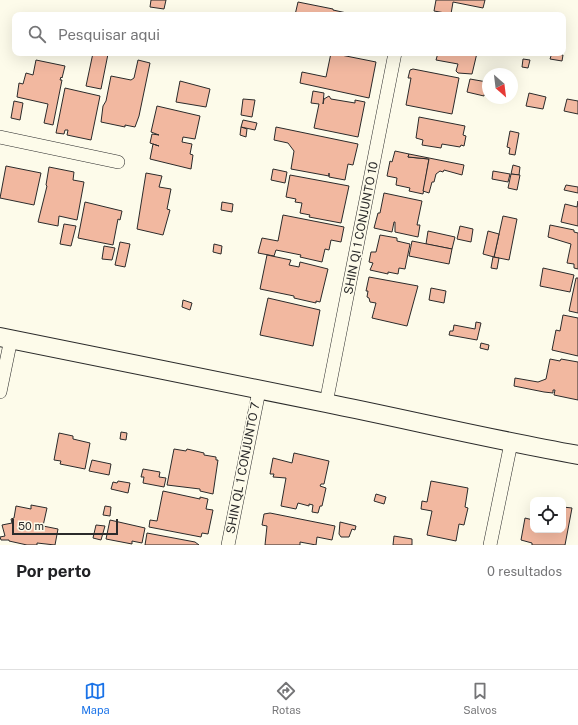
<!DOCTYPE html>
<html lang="pt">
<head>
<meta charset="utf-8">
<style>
	:root { --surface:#fff; --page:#f6f6f6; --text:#202124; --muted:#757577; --line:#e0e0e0; --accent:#1a73e8 }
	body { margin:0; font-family:"Public Sans",sans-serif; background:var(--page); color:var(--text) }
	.controls { position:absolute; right:12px; bottom:12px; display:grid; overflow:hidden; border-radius:8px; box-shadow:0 4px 16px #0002 }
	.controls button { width:36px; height:36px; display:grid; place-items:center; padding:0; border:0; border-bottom:1px solid var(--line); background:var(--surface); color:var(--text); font:20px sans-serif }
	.compass { position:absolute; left:482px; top:68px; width:36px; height:36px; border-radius:50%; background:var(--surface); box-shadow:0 4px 16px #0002; rotate:152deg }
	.scale { position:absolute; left:12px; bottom:10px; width:106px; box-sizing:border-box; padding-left:4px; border:2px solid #2b2b2b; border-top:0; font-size:11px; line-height:14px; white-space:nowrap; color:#2b2b2b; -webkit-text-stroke:3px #fdfbea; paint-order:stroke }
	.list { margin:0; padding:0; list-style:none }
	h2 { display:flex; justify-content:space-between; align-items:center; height:52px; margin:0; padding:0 16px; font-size:17px }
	h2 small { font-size:13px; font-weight:400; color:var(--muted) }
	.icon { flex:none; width:22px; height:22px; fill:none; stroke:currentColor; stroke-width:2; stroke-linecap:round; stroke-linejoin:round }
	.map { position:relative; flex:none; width:578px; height:545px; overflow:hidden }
	.search { position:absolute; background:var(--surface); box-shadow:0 4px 16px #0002; left:12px; right:12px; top:12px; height:44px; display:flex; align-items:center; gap:10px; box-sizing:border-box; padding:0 14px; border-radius:8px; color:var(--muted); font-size:15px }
	.sheet { height:124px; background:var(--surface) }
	nav { display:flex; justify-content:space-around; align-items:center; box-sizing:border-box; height:56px; border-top:1px solid var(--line); background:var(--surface); font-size:11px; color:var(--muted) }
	nav a { display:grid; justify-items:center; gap:2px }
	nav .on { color:var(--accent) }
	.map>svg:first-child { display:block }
</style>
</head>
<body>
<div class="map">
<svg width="578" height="545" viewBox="0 0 578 545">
	<rect width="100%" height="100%" fill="#fdfbea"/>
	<g fill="#f2b8a0" stroke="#2b2b2b">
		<polygon points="151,0 166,0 164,9 150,7"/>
		<polygon points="436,0 485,0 483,8 453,2 451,14 434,11"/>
		<polygon points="298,2 333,9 333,10 356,15 295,15"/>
		<polygon points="93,53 108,54 101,89 86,86"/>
		<polygon points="331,53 376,62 369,98 300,83 302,72 326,77"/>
		<polygon points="438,53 477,53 472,74 458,73 456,71 458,64 436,60"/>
		<polygon points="552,53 563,55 562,61 550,59"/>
		<polygon points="523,59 530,60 528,68 522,67"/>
		<polygon points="36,60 65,66 62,78 61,77 60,80 62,80 53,125 44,123 48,104 17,97 19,83 23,84 26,73 33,75"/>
		<polygon points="138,60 150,63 139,116 135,127 125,125 125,127 101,122 103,106 106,101 111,76 131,80 134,78"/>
		<polygon points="413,69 459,78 452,114 406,105 411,78 408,78 410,70"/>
		<polygon points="470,79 487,82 484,96 467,92"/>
		<polygon points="180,81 210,89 206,107 176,102"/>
		<polygon points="65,88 100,96 91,140 67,135 68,130 65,130 64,134 56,133"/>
		<polygon points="313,91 324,93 323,104 324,99 329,96 331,99 355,103 355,100 365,102 358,137 314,128 319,104 311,103"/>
		<polygon points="529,93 546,97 543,109 526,106"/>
		<polygon points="243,99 255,100 252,117 241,115"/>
		<polygon points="567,99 578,101 578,114 564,111"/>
		<polygon points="14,101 23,103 20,120 11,118"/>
		<polygon points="157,106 200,116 195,139 183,137 182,142 192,144 190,154 193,155 191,169 150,159 153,144 159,146 150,143 152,134 159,135 151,132"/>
		<polygon points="419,117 465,126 463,135 466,136 464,146 461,145 460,147 442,144 441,148 422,145 423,140 416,138"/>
		<polygon points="243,120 257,123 255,130 241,127"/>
		<polygon points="241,127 247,129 246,137 240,135"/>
		<polygon points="276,127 358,144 353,165 348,164 345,180 329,177 329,173 329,176 291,169 294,151 288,143 274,140"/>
		<polygon points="510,131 519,133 515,155 509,154 510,148 507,147"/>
		<polygon points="395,151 409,154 408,157 429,159 423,194 409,191 410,188 396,185 397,178 387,176 390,161 392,162"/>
		<polygon points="409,154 464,165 462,175 444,170 443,172 440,171 436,174 434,182 432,182 429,193 423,191 429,159 408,157"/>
		<polygon points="513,165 520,167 519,175 511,174"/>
		<polygon points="6,166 41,173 34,205 0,198"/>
		<polygon points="49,167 74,172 73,180 84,182 77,220 59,216 58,226 38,222 47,186 46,185"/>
		<polygon points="273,169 287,172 285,183 271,180"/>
		<polygon points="493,171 510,174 508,182 492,179"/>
		<polygon points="146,173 162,176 159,187 171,189 167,209 170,210 163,235 137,229"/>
		<polygon points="511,174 520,175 517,190 508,188"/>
		<polygon points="290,175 349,186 341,223 309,217 310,215 300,213 302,203 295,202 296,199 286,197"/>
		<polygon points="566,185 578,187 578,193 564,190"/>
		<polygon points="384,193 422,201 417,225 420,225 418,237 395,232 395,222 394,222 392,232 374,228 378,213 380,213"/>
		<polygon points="578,201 578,226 561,222 565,204 577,207"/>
		<polygon points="85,202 122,211 120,220 118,219 113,245 78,238"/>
		<polygon points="222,202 233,204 232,212 221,210"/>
		<polygon points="283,215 344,227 341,242 331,240 329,250 325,249 322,262 300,257 301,255 276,250 274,256 258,253 262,238 278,241"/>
		<polygon points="503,216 517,219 509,260 494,257"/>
		<polygon points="64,224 76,226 71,246 60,244"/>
		<polygon points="550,225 574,230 574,232 578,233 578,269 574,268 574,264 567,263 571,244 548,237"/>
		<polygon points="460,226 473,229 471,242 457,239"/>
		<polygon points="428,231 455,237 452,249 426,244"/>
		<polygon points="488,231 499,234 494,257 483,254"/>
		<polygon points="380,235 397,238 397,241 410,244 405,269 399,268 398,274 388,272 388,274 370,270 373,263 369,262 371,252 376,252"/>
		<polygon points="412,241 452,249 449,264 409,256"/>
		<polygon points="120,242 130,244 125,267 115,265"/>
		<polygon points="214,244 222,246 221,254 213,252"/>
		<polygon points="104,246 115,248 112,260 102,259"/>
		<polygon points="267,255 291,260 289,265 299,267 300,262 328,269 320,302 316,301 316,303 294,298 294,296 260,289"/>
		<polygon points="493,257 499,258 497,269 491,268"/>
		<polygon points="543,268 574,275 570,292 540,286"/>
		<polygon points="369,277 418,286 407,326 372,318 376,303 370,302 369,298 367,297 368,291 366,291"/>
		<polygon points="576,278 578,278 578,313 569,311"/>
		<polygon points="431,288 446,291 444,303 429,300"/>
		<polygon points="268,298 320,310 313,346 260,335"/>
		<polygon points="183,300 192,303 190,310 182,307"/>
		<polygon points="563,315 578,318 578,356 552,350 556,330 560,331"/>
		<polygon points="476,322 481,323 477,340 449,335 450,331 453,331 454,325 475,329"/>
		<polygon points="481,343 489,345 488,350 480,348"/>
		<polygon points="550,359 560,361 561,359 578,362 578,400 554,395 555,390 553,390 553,393 544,392 514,386 515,378 538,382 546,379"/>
		<polygon points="121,432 127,433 126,440 120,439"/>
		<polygon points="59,433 73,436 73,439 90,443 85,469 60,464 61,461 54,460"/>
		<polygon points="174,449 186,451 187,449 204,453 204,455 216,457 216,460 218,460 213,494 200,491 200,489 167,485"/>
		<polygon points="294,453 329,461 324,484 321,484 320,486 326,488 322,506 320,506 318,513 312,512 313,505 309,504 309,506 298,503 296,509 281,506 286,478 273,477 274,474 270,474 273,458 292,463"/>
		<polygon points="92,460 111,464 109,475 89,471"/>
		<polygon points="143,469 160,472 159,477 166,478 164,487 143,483 144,477 141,477"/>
		<polygon points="118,481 130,483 128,493 111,489 113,482 117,483"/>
		<polygon points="431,481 468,488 465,507 468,508 464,525 459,524 456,541 427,535 432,511 421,509 422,501 427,502"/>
		<polygon points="163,491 200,499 200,497 208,499 206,509 213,510 208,534 202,533 201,537 149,527 150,520 157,521"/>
		<polygon points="376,494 386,497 384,504 374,501"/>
		<polygon points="31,505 47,508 43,526 58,529 55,545 37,543 37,545 27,545 9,541 9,540 1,540 0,537 5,536 2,525 12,523 11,519 14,518 16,506 31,509"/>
		<polygon points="105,506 111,507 110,516 103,515"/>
		<polygon points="563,507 572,508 565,545 532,545 532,543 521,540 525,518 533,520 533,530 563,530"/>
		<polygon points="270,513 335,526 332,540 317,537 316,545 300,542 300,545 265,545 267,526 262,525 264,514"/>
		<polygon points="110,520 145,528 142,543 132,541 132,544 106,539"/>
		<polygon points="340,522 356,526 355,530 352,529 349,537 341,537 339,534"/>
		<polygon points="96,525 105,526 101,540 93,538"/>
		<polygon points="147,533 195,542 199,545 145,545"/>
		<polygon points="394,536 412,539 412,545 393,545"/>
	</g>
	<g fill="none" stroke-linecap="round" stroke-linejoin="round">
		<g stroke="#2b2b2b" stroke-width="14">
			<g id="street">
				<polyline points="0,137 118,162"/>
				<polyline points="0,392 11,339"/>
				<polyline points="326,403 395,53"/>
				<polyline points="228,545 259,391"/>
				<polyline points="490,545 511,443"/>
			</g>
		</g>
		<g stroke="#2b2b2b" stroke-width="20">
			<path id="secondary" d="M0 337C109 359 217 381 326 403 410 420 494 440 578 455"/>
		</g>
		<use href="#street" stroke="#fdfbea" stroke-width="13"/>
		<use href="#secondary" stroke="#fdfbea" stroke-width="18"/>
	</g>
	<g text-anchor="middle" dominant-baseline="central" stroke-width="3" stroke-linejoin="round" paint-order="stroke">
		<g font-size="12" fill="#2b2b2b" stroke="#fdfbea">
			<text transform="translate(361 228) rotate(-79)">SHIN QI 1 CONJUNTO 10</text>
			<text transform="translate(243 468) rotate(-79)">SHIN QL 1 CONJUNTO 7</text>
		</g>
	</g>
</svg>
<div class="controls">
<button><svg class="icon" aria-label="locate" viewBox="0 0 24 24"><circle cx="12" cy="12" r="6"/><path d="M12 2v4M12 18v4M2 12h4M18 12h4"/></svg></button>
</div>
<svg class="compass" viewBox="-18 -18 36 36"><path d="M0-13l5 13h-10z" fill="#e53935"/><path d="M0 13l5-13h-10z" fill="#757577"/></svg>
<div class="scale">50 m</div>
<div class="search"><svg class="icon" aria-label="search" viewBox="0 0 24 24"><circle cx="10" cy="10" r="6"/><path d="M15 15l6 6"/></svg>Pesquisar aqui</div>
</div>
<section class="sheet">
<h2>Por perto<small>0 resultados</small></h2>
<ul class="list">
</ul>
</section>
<nav>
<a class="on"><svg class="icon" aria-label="map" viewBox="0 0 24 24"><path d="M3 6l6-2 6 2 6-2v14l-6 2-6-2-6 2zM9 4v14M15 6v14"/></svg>Mapa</a>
<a><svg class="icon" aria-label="directions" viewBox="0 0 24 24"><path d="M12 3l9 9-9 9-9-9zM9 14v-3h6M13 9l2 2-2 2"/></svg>Rotas</a>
<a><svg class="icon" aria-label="saved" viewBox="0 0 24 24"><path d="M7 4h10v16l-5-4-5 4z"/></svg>Salvos</a>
</nav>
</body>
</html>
